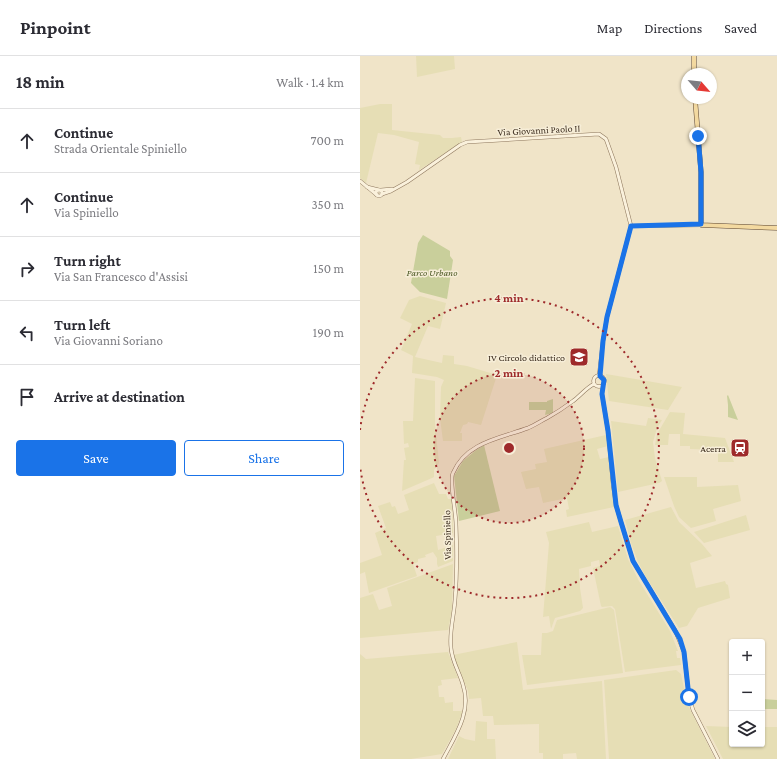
<!DOCTYPE html>
<html lang="en">
<head>
<meta charset="utf-8">
<style>
	:root { --surface:#fff; --page:#f7f7f7; --text:#2b2b33; --muted:#7c7c81; --line:#e1e1e2; --accent:#1a73e8 }
	body { margin:0; font-family:"Crimson Pro",serif; background:var(--page); color:var(--text) }
	.controls { position:absolute; right:12px; bottom:12px; display:grid; overflow:hidden; border-radius:4px; box-shadow:0 1px 3px #0004 }
	.controls button { width:36px; height:36px; display:grid; place-items:center; padding:0; border:0; border-bottom:1px solid var(--line); background:var(--surface); color:var(--text); font:20px sans-serif }
	.compass { position:absolute; left:321px; top:12px; width:36px; height:36px; border-radius:50%; background:var(--surface); box-shadow:0 1px 3px #0004; rotate:118deg }
	.stop { position:absolute; width:12px; height:12px; margin:-9px; border:3px solid #1a73e8; border-radius:50%; background:#fff }
	.stop.end { background:#1a73e8; border-color:#fff; box-shadow:0 1px 4px #0008 }
	.list { margin:0; padding:0; list-style:none }
	h2 { display:flex; justify-content:space-between; align-items:center; height:52px; margin:0; padding:0 16px; font-size:17px }
	h2 small { font-size:13px; font-weight:400; color:var(--muted) }
	.list li { display:grid; grid-template-columns:26px 1fr auto; gap:12px; align-items:center; box-sizing:border-box; height:64px; padding:0 16px; border-top:1px solid var(--line) }
	.list b { display:block; font-size:15px; white-space:nowrap }
	.list p { margin:0; font-size:13px; white-space:nowrap; color:var(--muted) }
	.list em { font-size:13px; font-style:normal; color:var(--muted) }
	.actions { display:flex; gap:8px; padding:12px 16px }
	.actions a { flex:1; padding:9px 0; border:1px solid var(--accent); border-radius:4px; text-align:center; font-size:14px; color:var(--accent) }
	.actions .main { background:var(--accent); color:#fff }
	.icon { flex:none; width:22px; height:22px; fill:none; stroke:currentColor; stroke-width:2; stroke-linecap:round; stroke-linejoin:round }
	.map { position:relative; flex:none; width:417px; height:703px; overflow:hidden }
	header { display:flex; align-items:center; gap:24px; box-sizing:border-box; height:56px; padding:0 20px; background:var(--surface); border-bottom:1px solid var(--line) }
	header strong { font-size:19px }
	nav { display:flex; gap:22px; margin-inline-start:auto; font-size:14px }
	main { display:flex }
	aside { flex:1; background:var(--surface) }
	.map>svg:first-child { display:block }
</style>
</head>
<body>
<header>
<strong>Pinpoint</strong>
<nav><a>Map</a><a>Directions</a><a>Saved</a></nav>
</header>
<main>
<aside>
<h2>18 min<small>Walk · 1.4 km</small></h2>
<ul class="list">
<li><svg class="icon" aria-label="ahead" viewBox="0 0 24 24"><path d="M12 20V5M6 11l6-6 6 6"/></svg><div><b>Continue</b><p>Strada Orientale Spiniello</p></div><em>700 m</em></li>
<li><svg class="icon" aria-label="ahead" viewBox="0 0 24 24"><path d="M12 20V5M6 11l6-6 6 6"/></svg><div><b>Continue</b><p>Via Spiniello</p></div><em>350 m</em></li>
<li><svg class="icon" aria-label="right" viewBox="0 0 24 24"><path d="M7 20v-9h11M14 6l5 5-5 5"/></svg><div><b>Turn right</b><p>Via San Francesco d'Assisi</p></div><em>150 m</em></li>
<li><svg class="icon" aria-label="left" viewBox="0 0 24 24"><path d="M17 20v-9H6M10 6l-5 5 5 5"/></svg><div><b>Turn left</b><p>Via Giovanni Soriano</p></div><em>190 m</em></li>
<li><svg class="icon" aria-label="arrive" viewBox="0 0 24 24"><path d="M6 21V4h12l-3 4 3 4H6"/></svg><div><b>Arrive at destination</b></div></li>
</ul>
<div class="actions"><a class="main">Save</a><a>Share</a></div>
</aside>
<div class="map">
<svg width="417" height="703" viewBox="0 0 417 703">
	<rect width="100%" height="100%" fill="#f0e4c8"/>
	<g fill="#e6deb5">
		<polygon points="56,0 94,0 95,13 57,21"/>
		<polygon points="20,48 32,48 32,74 80,79 83,82 92,82 101,81 102,86 59,114 60,109 55,108 59,86 34,79 18,77 6,127 0,122 0,52"/>
		<polygon points="60,240 86,247 80,273 68,270 55,301 82,307 83,299 94,300 94,308 107,310 137,319 121,369 108,366 107,368 103,369 100,377 102,377 102,385 83,385 80,362 81,331 84,324 77,321 52,317 53,300 41,294 52,268 40,262 49,244"/>
		<polygon points="246,318 322,331 308,354 249,345"/>
		<polygon points="55,322 75,325 75,368 79,407 74,414 74,421 72,422 42,435 44,404 46,404 44,392 49,391 48,387 44,388 43,365 53,365"/>
		<polygon points="310,356 325,357 323,378 365,382 374,406 358,406 358,394 330,393 330,390 320,390 320,378 309,378 308,389 295,389 297,378"/>
		<polygon points="288,362 302,364 297,372 293,386 295,402 302,425 299,427 258,436 251,365 286,370"/>
		<polygon points="246,379 248,390 237,393 240,403 249,401 254,451 207,461 206,454 209,453 207,442 183,447 179,431 166,433 161,416 176,413 175,408 187,406 184,393"/>
		<polygon points="304,421 337,421 337,431 378,429 381,445 353,453 356,465 331,472 319,461 314,450"/>
		<polygon points="74,427 79,438 86,438 88,443 92,443 93,477 76,480 78,494 93,489 93,505 78,511 77,508 77,502 73,496 65,499 66,501 58,503 58,506 53,508 57,520 9,537 5,516 0,518 0,507 22,499 15,477 26,472 18,450 30,446 32,451 35,450 38,458 49,454 44,439"/>
		<polygon points="311,451 319,466 342,488 352,500 330,507 336,532 365,525 366,528 368,529 370,542 338,552 327,570 319,572 286,521 278,506 271,487 265,464"/>
		<polygon points="386,459 390,474 344,487 334,476"/>
		<polygon points="229,466 232,476 258,470 268,503 279,525 310,575 318,595 316,595 317,602 320,602 321,609 265,616 255,553 252,550 242,551 241,550 233,512 240,510 239,504 231,506 231,510 219,513 220,532 223,552 220,555 195,562 191,573 189,560 183,561 189,487 186,476"/>
		<polygon points="93,508 92,555 88,574 0,582 0,542 13,538 19,554 32,550 27,532"/>
		<polygon points="250,551 254,554 263,617 167,629 162,599 181,599 182,577 187,577 193,575 197,564"/>
		<polygon points="157,586 163,634 242,625 246,703 217,703 216,697 203,698 203,703 183,703 183,697 179,697 179,668 134,669 133,660 123,660 121,642 109,643 108,635 93,599"/>
		<polygon points="88,596 98,622 81,624 82,629 78,630 79,641 84,641 85,647 93,646 93,655 103,655 96,673 82,698 51,703 0,703 0,598 6,603"/>
		<polygon points="316,614 321,618 327,647 355,703 249,703 244,624"/>
		<polygon points="116,665 127,666 127,683 135,683 136,703 88,703 99,680 105,683 115,685"/>
		<polygon points="346,670 372,671 372,688 402,688 402,671 417,671 417,703 363,703"/>
	</g>
	<g fill="#c9cf9b">
		<polygon points="63,179 90,195 90,200 93,204 87,243 60,236 51,227 58,187"/>
		<polygon points="368,339 378,364 368,361 368,349 367,340"/>
		<polygon points="193,343 193,357 185,359 186,354 169,354 169,346 187,346 187,353 187,345"/>
		<polygon points="124,389 140,455 99,465 94,420 103,405 115,395"/>
		<polygon points="402,643 417,644 417,653 402,653"/>
	</g>
	<g fill="none" stroke-linecap="round" stroke-linejoin="round">
		<g stroke="#8d765c" stroke-width="4">
			<g id="minor">
				<polyline points="0,125 17,139"/>
				<polyline points="7,131 19,134"/>
				<circle cx="19" cy="137" r="3"/>
				<polyline points="21,134 32,133"/>
				<polyline points="22,138 31,135 47,126 100,89 107,86 239,78 246,83 256,111 271,170 247,261 243,285 239,320"/>
				<polyline points="271,170 341,169"/>
				<circle cx="239" cy="325" r="5.5"/>
				<polyline points="242,330 242,338 248,375 253,428 256,449 261,466 273,505 315,574 324,596 329,641 333,654 358,703"/>
				<path d="M83 703C95 680 112 656 103 629 100 617 92 606 91 592 89 576 94 560 95 544 97 519 97 493 96 468 96 457 89 424 93 417 106 386 141 382 168 372 175 369 181 365 187 362 196 357 205 351 213 345 220 340 226 332 234 328"/>
			</g>
		</g>
		<g stroke="#5b4430" stroke-width="5">
			<g id="major">
				<polyline points="334,0 334,18"/>
				<polyline points="335,42 341,116 341,169 417,172"/>
			</g>
		</g>
		<use href="#minor" stroke="#faf1dc" stroke-width="3"/>
		<use href="#major" stroke="#f3d9a0" stroke-width="4"/>
	</g>
	<g fill="none" stroke-linecap="round" stroke-linejoin="round">
		<polyline stroke="#1a73e8" stroke-width="5" points="329,641 324,596 320,583 273,505 261,466 256,449 248,375 242,338 244,324 240,320 243,285 247,261 271,170 341,168 341,116 338,80"/>
	</g>
	<circle cx="149" cy="392" r="75" fill="#9e2a2b" fill-opacity=".12"/>
	<g fill="none" stroke="#9e2a2b" stroke-width="2" stroke-dasharray="2 4">
		<circle cx="149" cy="392" r="75"/>
		<path d="M0 374A150 150 0 1 1 0 410"/>
	</g>
	<defs>
		<g id="school-square" transform="scale(1)"><rect x="-9" y="-9" width="18" height="18" rx="4" fill="#9e2a2b" stroke="#f7eed8"/><path d="M0-5L7-2L0 1L-7-2ZM-4 1L0 2.5L4 1V4Q0 6-4 4Z" fill="#fff"/></g>
		<g id="station-square" transform="scale(1)"><rect x="-9" y="-9" width="18" height="18" rx="4" fill="#9e2a2b" stroke="#f7eed8"/><path d="M-3-6H3Q5-6 5-4V2Q5 4 3 4L4.5 6H3L1.5 4h-3L-3 6H-4.5L-3 4Q-5 4-5 2V-4Q-5-6-3-6ZM-3.5-4v3h7v-3ZM-3.5 1v1.5H-2V1ZM2 1v1.5H3.5V1Z" fill="#fff"/></g>
	</defs>
	<g fill-rule="evenodd">
		<use href="#school-square" x="219" y="301"/>
		<use href="#station-square" x="380" y="392"/>
	</g>
	<g text-anchor="middle" dominant-baseline="central" stroke-width="3" stroke-linejoin="round" paint-order="stroke">
		<g font-size="10" fill="#3d2e20" stroke="#f7eed8">
			<text transform="translate(179 74) rotate(-3)">Via Giovanni Paolo II</text>
			<text transform="translate(87 479) rotate(-91)">Via Spiniello</text>
		</g>
		<g font-size="10" font-style="italic" fill="#4d5a26" stroke="#f7eed8">
			<text x="72" y="216">Parco Urbano</text>
		</g>
		<g font-size="10" fill="#3d2e20" stroke="#f7eed8" text-anchor="end">
			<text x="205" y="301">IV Circolo didattico</text>
			<text x="366" y="392">Acerra</text>
		</g>
	</g>
	<circle cx="149" cy="392" r="6" fill="#9e2a2b" stroke="#f7eed8" stroke-width="2"/>
	<g font-size="12" text-anchor="middle" font-weight="bold" fill="#9e2a2b" stroke="#f7eed8" stroke-width="3" stroke-linejoin="round" paint-order="stroke">
		<text x="149" y="246">4 min</text>
		<text x="149" y="321">2 min</text>
	</g>
</svg>
<div class="controls">
<button>+</button>
<button>−</button>
<button><svg class="icon" aria-label="layers" viewBox="0 0 24 24"><path d="M12 4l9 5-9 5-9-5zM3 14l9 5 9-5"/></svg></button>
</div>
<svg class="compass" viewBox="-18 -18 36 36"><path d="M0-13l5 13h-10z" fill="#e53935"/><path d="M0 13l5-13h-10z" fill="#7c7c81"/></svg>
<div class="stop" style="left:329px;top:641px"></div>
<div class="stop end" style="left:338px;top:80px"></div>
</div>
</main>
</body>
</html>
